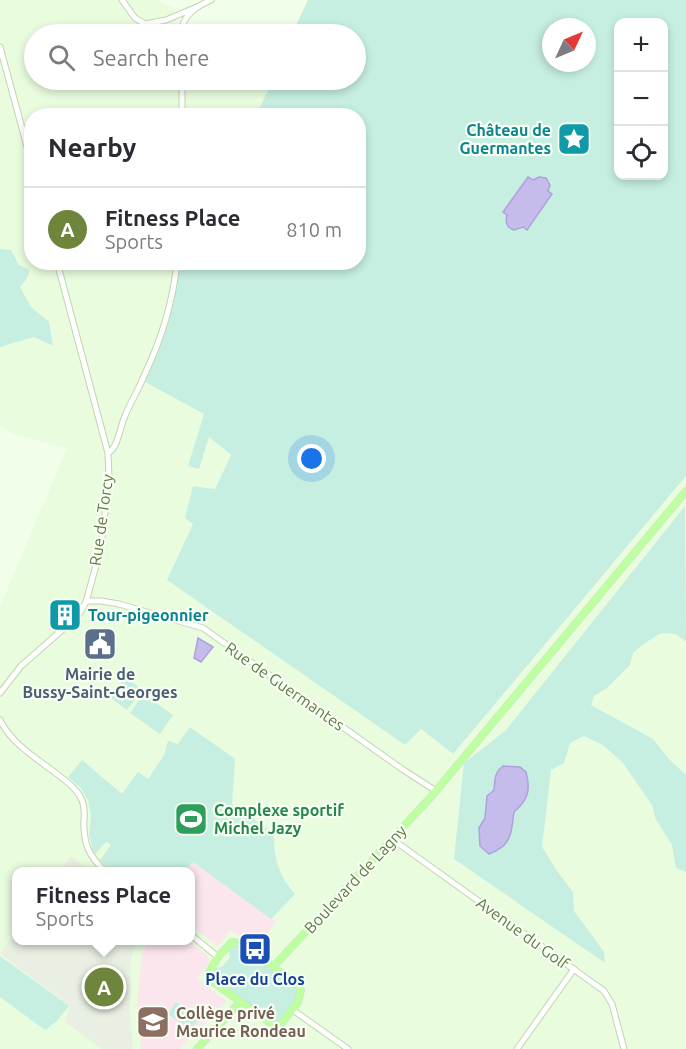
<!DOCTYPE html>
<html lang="en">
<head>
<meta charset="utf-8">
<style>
	:root { --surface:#fff; --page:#f2f2f3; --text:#2b2b33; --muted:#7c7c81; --line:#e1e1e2; --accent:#6e853b }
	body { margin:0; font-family:Ubuntu,sans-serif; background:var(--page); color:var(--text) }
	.controls { position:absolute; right:18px; top:18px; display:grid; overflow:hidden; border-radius:12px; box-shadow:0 3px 9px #0003 }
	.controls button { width:54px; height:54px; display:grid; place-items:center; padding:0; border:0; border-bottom:2px solid var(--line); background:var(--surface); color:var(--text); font:30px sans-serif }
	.compass { position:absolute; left:542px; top:18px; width:54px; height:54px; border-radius:50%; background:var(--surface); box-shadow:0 3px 9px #0003; rotate:46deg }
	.you { position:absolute; left:312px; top:459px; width:21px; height:21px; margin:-15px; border:4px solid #fff; border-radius:50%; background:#1a73e8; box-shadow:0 0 0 9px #1a73e833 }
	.badge { display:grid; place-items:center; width:39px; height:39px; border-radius:50%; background:var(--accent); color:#fff; font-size:20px; font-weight:700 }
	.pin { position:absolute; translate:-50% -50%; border:3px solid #fff; box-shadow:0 2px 6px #0006 }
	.popup { position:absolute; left:12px; top:867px; width:183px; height:78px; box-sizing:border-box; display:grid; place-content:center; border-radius:12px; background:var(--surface); filter:drop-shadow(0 2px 4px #0005); font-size:20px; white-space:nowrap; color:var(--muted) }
	.popup b { font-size:22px; color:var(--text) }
	.popup::after { content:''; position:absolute; left:50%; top:100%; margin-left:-12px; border:12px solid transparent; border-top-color:var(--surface) }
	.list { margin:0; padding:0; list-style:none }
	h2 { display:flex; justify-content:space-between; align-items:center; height:78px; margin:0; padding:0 24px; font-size:26px }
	h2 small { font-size:20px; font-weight:400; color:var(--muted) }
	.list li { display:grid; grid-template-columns:39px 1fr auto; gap:18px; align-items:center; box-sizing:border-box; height:84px; padding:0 24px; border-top:2px solid var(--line) }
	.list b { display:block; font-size:22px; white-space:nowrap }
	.list p { margin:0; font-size:20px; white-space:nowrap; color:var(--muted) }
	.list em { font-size:20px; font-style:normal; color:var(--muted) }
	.icon { flex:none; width:33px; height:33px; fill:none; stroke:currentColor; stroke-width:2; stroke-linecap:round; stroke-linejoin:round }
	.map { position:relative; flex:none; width:686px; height:1049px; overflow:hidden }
	.search { position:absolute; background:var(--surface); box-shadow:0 3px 9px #0003; left:24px; top:24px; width:342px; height:66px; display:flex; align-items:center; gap:15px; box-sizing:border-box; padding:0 21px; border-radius:33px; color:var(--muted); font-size:22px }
	.panel { position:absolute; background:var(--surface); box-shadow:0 3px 9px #0003; left:24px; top:108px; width:342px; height:162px; border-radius:24px }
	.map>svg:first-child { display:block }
</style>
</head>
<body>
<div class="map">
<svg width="686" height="1049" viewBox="0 0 686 1049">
	<rect width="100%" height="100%" fill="#f1feea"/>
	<path fill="#e9fcde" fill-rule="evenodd" d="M0 0H157L174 8 181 34H34V80H273L256 115 32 116V262L176 263 170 317 145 382 204 414 189 466 199 469 209 437 231 455 215 489 193 486V524L167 580 405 745 421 729 453 754 686 476V1049H0V607L67 448 14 434 0 426V347L34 337 53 345 49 322 31 307 19 287 26 280 11 250 0 249ZM17 872H191V940H17Z"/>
	<g fill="#e9f0e3">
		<polygon points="71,856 92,871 60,871"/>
		<polygon points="17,930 17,940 137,941 131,958 130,1015 133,1049 102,1049 65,1022 70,1006 0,954"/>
	</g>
	<g fill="#fbe6ed">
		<polygon points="192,861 276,922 257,948 230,930 218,947 191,925 191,872 184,872"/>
		<polygon points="151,941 189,941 207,955 209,962 197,979 226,1001 180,1049 141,1049 137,1006 142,952"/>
	</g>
	<g fill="#c6efe1" fill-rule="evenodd">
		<path d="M308 0H686V476L453 754 421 729 405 745 167 580 193 524 185 518 193 486 215 489 231 455 209 437 199 469 188 466 204 414 145 382 170 317 176 263 358 262V116L256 115 273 80H356V34H292ZM618 22H664V176H618ZM551 27H587V63H551Z"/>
		<polygon points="0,249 11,250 19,265 30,270 26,280 20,287 31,307 49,322 53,346 34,337 0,347"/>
		<polygon points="685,506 686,641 675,634 661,633 642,645 633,653 630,665 607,688 594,696 591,705 653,739 669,759 686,775 686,872 676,868 672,845 655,818 652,805 623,763 603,745 584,736 570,743 564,763 551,770 542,847 557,871 573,892 574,911 604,952 605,963 454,859 464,763 506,730"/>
		<polygon points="126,677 142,690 127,710 110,697"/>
		<polygon points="143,694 173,715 160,734 130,713"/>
		<path d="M190 727 235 759 232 804 274 833C273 856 279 877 295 894L271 919 193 862 184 871H111L100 860 111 845 106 842 94 855 89 835 91 815 88 800 80 787 68 777 82 760 122 794 138 772 148 779 164 755 168 741 178 744Z"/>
		<polygon points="235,945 241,946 296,986 299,996 282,1020 274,1022 212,977 212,968 222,967 230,957 228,948"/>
		<polygon points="0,956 69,1006 57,1021 45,1030 0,997"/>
		<polygon points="176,1002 199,1018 191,1030 168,1014"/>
	</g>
	<g fill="#c5bceb" stroke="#aea1de" stroke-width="1.5">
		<path d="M528 177 533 180 539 177 546 178 550 185 548 191 552 194 527 230 523 227 514 230C507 228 505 222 507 215L503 212Z"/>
		<polygon points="198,638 213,647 201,662 194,658"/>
		<path d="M503 766 520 767 526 772C531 790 528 800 514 812 511 832 513 845 489 854L480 846 479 828 485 818 487 796 494 790C495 780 494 773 503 766Z"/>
	</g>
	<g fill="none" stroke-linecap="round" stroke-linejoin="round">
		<g stroke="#c2d5b0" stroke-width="7">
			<g id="minor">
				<polyline points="122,0 135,18 145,24 166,20 197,7"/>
				<path d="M181 34C182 16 195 7 211 0"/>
				<polyline points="0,47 32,165"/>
				<polyline points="182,80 182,116"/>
				<path d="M108 453C118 448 120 427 125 416 130 403 138 391 143 378 160 343 173 302 177 262"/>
				<polyline points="86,601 101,601 119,604 203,628 402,769 436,791"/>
				<polyline points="0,693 21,666 78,616 86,602 101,547 109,478 108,453 57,262"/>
				<path d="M0 720C12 744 36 758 57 774 65 780 75 787 80 796 84 803 85 810 84 819 83 842 88 856 106 872"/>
				<polyline points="392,839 604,991 612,1004 624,1049"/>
				<polyline points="191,935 218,957"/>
				<polyline points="293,1010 348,1049"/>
				<polyline points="517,1049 574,969"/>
			</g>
		</g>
		<g stroke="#d7dccf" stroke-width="8">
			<g id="major">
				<polygon points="232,942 240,943 298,985 301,990 298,1002 281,1024 275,1025 269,1022 213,982 209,972 218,957"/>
				<polyline points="273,967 430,798 686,491"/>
				<polyline points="197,1049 240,1002"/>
			</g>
		</g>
		<use href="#minor" stroke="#fff" stroke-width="5"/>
		<use href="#major" stroke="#beffa1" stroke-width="7"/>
	</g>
	<defs>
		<g id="sight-square" transform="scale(1.725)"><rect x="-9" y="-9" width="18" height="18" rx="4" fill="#0f9aa8" stroke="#f7fff3"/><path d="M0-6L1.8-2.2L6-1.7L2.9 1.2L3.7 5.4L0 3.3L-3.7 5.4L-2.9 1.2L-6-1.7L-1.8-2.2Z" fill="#fff"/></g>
		<g id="building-square" transform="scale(1.725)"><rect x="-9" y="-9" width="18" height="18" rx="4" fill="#0f9aa8" stroke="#f7fff3"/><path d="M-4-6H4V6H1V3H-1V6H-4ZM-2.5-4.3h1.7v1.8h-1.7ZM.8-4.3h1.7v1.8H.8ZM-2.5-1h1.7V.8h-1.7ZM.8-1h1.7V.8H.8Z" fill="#fff"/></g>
		<g id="civic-square" transform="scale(1.725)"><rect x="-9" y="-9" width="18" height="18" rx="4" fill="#5c6f8a" stroke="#f7fff3"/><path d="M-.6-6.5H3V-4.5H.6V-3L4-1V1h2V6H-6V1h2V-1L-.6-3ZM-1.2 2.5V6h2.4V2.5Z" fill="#fff"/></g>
		<g id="stadium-square" transform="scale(1.725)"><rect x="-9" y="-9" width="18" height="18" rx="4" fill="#2e9e5b" stroke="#f7fff3"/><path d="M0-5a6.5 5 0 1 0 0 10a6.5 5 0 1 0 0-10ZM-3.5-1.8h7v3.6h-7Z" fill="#fff"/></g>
		<g id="bus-square" transform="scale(1.725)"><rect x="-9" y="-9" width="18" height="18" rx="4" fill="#1a4fb4" stroke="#f7fff3"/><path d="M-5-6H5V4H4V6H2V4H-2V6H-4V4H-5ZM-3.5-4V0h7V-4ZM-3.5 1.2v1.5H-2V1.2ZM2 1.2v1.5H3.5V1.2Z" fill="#fff"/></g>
		<g id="school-square" transform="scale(1.725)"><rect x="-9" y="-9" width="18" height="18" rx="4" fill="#8d6e63" stroke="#f7fff3"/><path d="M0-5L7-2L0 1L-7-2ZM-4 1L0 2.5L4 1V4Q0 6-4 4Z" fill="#fff"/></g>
	</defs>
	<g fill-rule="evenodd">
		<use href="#sight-square" x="574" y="139"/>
		<use href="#building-square" x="65" y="615"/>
		<use href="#civic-square" x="100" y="644"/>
		<use href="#stadium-square" x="191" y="819"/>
		<use href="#bus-square" x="255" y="949"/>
		<use href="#school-square" x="153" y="1022"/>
	</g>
	<g text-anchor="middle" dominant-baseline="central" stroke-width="4.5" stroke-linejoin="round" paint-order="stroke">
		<g font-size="16" font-weight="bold" fill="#0d838f" stroke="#f7fff3" text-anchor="end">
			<text x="551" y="130">Château de<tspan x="551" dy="18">Guermantes</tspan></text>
			<text x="88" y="615" text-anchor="start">Tour-pigeonnier</text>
		</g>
		<g font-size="16" fill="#647946" stroke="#f7fff3">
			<text transform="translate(101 520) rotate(-82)">Rue de Torcy</text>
			<text transform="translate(285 686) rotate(35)">Rue de Guermantes</text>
			<text transform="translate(355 879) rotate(-47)">Boulevard de Lagny</text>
			<text transform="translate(523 933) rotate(36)">Avenue du Golf</text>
		</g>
		<g font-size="16" font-weight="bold" fill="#4e5e75" stroke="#f7fff3">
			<text x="100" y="674">Mairie de<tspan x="100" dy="18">Bussy-Saint-Georges</tspan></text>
		</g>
		<g font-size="16" font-weight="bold" fill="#27864d" stroke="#f7fff3" text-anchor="start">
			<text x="214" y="810">Complexe sportif<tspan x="214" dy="18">Michel Jazy</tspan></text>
		</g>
		<g font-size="16" font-weight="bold" fill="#164399" stroke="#f7fff3">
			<text x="255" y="979">Place du Clos</text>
		</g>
		<g font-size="16" font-weight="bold" fill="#785e54" stroke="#f7fff3" text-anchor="start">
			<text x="176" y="1013">Collège privé<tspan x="176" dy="18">Maurice Rondeau</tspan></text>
		</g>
	</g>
</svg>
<div class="controls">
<button>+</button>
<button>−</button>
<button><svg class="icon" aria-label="locate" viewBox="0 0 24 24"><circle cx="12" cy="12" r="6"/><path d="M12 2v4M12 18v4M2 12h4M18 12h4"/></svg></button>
</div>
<svg class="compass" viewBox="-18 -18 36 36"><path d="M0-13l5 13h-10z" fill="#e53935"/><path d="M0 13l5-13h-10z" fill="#7c7c81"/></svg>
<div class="you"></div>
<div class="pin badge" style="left:104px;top:987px">A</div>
<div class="popup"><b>Fitness Place</b>Sports</div>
<div class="search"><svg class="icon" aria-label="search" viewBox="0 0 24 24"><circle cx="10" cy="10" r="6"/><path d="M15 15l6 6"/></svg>Search here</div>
<section class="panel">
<h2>Nearby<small></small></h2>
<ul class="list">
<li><span class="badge">A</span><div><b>Fitness Place</b><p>Sports</p></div><em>810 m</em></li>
</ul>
</section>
</div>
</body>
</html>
